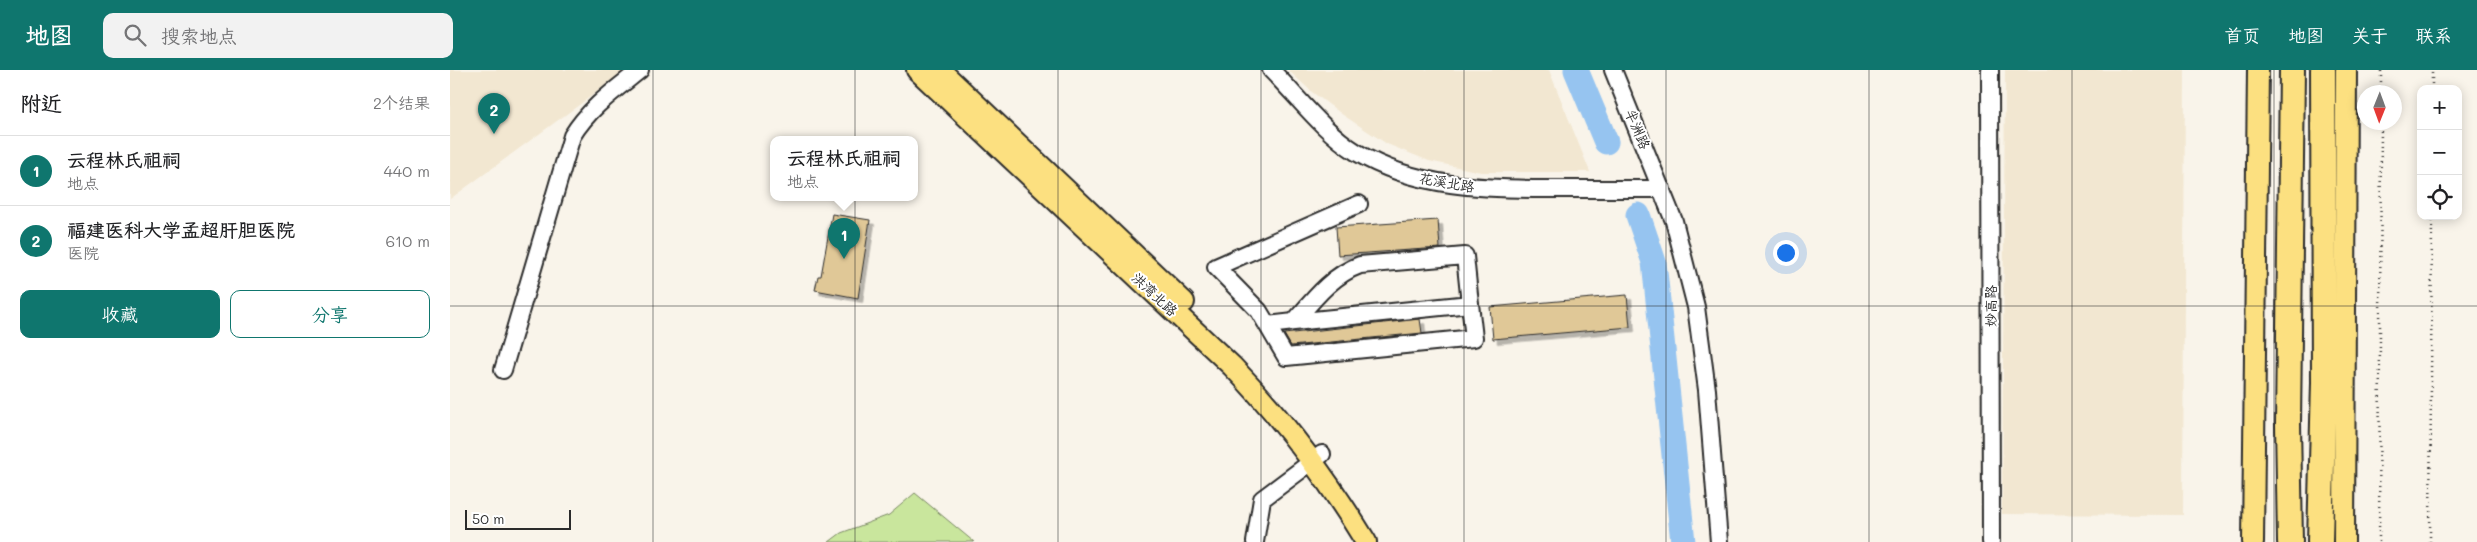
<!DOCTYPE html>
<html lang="zh">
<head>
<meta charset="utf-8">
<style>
	:root { --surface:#fff; --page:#f2f2f2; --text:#202124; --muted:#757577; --line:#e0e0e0; --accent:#0f766e }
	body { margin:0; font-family:Mali,"LXGW WenKai TC",sans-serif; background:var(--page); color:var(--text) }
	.controls { position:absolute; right:15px; top:15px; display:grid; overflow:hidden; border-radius:10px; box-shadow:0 2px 12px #0003 }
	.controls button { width:45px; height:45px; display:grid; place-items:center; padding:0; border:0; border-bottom:1px solid var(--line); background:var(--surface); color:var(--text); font:25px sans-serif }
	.compass { position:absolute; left:1907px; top:15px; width:45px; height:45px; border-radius:50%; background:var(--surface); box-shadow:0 2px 12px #0003; rotate:181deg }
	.scale { position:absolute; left:15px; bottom:12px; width:106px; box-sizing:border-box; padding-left:5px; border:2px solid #2b2b2b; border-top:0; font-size:14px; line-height:18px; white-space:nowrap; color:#2b2b2b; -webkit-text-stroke:4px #fff; paint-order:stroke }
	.you { position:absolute; left:1335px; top:182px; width:18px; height:18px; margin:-12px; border:4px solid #fff; border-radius:50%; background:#1a73e8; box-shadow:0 0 0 8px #1a73e833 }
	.badge { display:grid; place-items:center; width:32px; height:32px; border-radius:50%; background:var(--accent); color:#fff; font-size:16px; font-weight:700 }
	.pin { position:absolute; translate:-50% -41px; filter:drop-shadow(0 1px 2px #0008) }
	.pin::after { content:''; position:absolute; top:26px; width:18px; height:15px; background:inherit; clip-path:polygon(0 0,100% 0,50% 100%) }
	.popup { position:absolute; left:320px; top:66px; width:148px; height:65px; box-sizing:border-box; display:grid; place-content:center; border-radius:10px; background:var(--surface); filter:drop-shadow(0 1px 4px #0005); font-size:16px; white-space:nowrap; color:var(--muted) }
	.popup b { font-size:19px; color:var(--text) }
	.popup::after { content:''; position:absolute; left:50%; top:100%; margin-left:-10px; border:10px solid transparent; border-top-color:var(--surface) }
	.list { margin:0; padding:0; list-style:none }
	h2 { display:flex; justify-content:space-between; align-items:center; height:65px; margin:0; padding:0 20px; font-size:21px }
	h2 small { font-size:16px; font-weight:400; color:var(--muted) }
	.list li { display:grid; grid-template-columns:32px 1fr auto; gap:15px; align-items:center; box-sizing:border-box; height:70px; padding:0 20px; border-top:1px solid var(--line) }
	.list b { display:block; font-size:19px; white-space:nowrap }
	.list p { margin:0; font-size:16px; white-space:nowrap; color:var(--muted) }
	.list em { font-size:16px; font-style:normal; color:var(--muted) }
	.actions { display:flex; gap:10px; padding:15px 20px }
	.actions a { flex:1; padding:11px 0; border:1px solid var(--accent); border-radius:10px; text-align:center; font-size:18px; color:var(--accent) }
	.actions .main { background:var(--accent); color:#fff }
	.icon { flex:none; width:28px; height:28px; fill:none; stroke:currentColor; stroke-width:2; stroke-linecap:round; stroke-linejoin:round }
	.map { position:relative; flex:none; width:2027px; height:472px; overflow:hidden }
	header { display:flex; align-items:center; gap:30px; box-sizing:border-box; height:70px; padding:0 25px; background:var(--accent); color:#fff }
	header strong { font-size:24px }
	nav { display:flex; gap:28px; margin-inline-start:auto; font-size:18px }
	.search { width:350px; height:45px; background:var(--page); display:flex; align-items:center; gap:12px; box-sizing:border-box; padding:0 18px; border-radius:10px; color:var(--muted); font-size:19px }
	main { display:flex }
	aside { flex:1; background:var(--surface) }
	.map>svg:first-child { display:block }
</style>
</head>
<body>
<header>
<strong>地图</strong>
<div class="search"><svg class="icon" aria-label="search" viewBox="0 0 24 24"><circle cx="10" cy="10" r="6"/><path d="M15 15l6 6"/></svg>搜索地点</div>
<nav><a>首页</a><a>地图</a><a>关于</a><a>联系</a></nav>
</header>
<main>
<aside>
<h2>附近<small>2个结果</small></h2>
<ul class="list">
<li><span class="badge">1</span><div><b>云程林氏祖祠</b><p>地点</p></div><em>440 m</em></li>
<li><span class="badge">2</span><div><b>福建医科大学孟超肝胆医院</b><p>医院</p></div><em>610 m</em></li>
</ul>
<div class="actions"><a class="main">收藏</a><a>分享</a></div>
</aside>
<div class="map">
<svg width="2027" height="472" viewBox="0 0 2027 472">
	<defs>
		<filter id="shadow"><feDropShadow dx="4.5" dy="4.5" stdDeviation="0" flood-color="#0004"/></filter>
	</defs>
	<rect width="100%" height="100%" fill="#f9f4ea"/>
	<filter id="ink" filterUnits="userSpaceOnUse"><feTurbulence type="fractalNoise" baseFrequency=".02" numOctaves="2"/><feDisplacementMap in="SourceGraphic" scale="10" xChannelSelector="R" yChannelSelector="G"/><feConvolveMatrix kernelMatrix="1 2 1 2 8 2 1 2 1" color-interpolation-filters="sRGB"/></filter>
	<g filter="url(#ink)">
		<g fill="#f2e7d1">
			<polygon points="0,0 177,0 0,129"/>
			<polygon points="838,0 1099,0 1140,102 1031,102 979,91 937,74 893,45 862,22"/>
			<polygon points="1555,0 1735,0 1733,445 1552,444"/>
		</g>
		<polygon fill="#c9e69d" stroke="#7a8864" points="465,423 524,472 379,472 391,463 439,445"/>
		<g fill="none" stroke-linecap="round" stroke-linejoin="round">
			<g stroke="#96c4f0" stroke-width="25">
				<polyline points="1126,0 1156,72"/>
				<polyline points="1188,145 1204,192 1233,472"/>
			</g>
		</g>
		<g fill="#e0c897" stroke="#2b2b2b" filter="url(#shadow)">
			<polygon points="382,144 420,150 408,228 365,220 368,206 371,206"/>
			<polygon points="988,150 990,178 888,185 886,157"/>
			<polygon points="1177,225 1180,257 1043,269 1040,237"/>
			<polygon points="970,249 972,263 841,276 834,264"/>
		</g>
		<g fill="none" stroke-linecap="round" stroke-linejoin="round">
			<g stroke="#2b2b2b" stroke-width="20">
				<g id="minor">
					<path d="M821 0C848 27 873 61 906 82 965 118 1035 119 1101 119 1138 119 1175 119 1212 119"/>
					<polyline points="1163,0 1224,151 1246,237 1257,320 1269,472"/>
					<polyline points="1540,0 1541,472"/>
					<polyline points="909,134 766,197 809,241 836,287 1024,268 1020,234"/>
					<path d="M818 255 844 252 1020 234 1015 186 910 195C882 205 863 230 844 252"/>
					<path d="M53 300 122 66C139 38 165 20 190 0"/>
					<polyline points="805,472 812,429 872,384"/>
				</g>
			</g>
			<g stroke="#2b2b2b" stroke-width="24">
				<g id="major">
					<path d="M467 0 782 296C834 350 877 408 916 472"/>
					<polyline points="490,0 734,232"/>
					<polyline points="1803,472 1808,0"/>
					<polyline points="1894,472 1896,0"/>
				</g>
			</g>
			<g stroke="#2b2b2b" stroke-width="28">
				<g id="highway">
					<polyline points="1840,472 1838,353 1842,0"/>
					<polyline points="1870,472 1874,312 1873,0"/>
				</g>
			</g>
			<g stroke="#2b2b2b" stroke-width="2.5" stroke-dasharray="1 4" stroke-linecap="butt">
				<polyline points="1982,19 1982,0"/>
				<polyline points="1931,22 1931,0"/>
				<polyline points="1929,472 1931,52"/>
				<polyline points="1980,472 1982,146"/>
			</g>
			<use href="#minor" stroke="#fff" stroke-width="16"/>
			<use href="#major" stroke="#fce080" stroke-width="20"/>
			<use href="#highway" stroke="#fce080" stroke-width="24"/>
		</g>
	</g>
	<path fill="none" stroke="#2b2b2b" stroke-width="1" stroke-opacity="0.55" d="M203 0V472M405 0V472M608 0V472M811 0V472M1014 0V472M1216 0V472M1419 0V472M1622 0V472M1824 0V472M0 236H2027"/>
	<g text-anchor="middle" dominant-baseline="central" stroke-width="4" stroke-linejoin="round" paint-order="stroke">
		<g font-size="14" fill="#2b2b2b" stroke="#fff">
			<text transform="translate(1188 59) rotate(67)">半洲路</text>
			<text transform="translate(997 112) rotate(10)">花溪北路</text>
			<text transform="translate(705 224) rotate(43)">洪湾北路</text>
			<text transform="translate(1540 236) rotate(-90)">妙高路</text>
		</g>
	</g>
</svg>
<div class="controls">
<button>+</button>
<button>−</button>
<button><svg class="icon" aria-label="locate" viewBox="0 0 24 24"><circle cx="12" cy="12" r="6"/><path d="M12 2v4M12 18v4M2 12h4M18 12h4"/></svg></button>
</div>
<svg class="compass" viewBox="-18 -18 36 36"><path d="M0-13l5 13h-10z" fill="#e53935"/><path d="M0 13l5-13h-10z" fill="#757577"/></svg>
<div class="scale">50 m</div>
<div class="you"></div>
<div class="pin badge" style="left:394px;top:189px">1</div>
<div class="popup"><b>云程林氏祖祠</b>地点</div>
<div class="pin badge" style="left:44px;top:64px">2</div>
</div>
</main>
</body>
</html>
